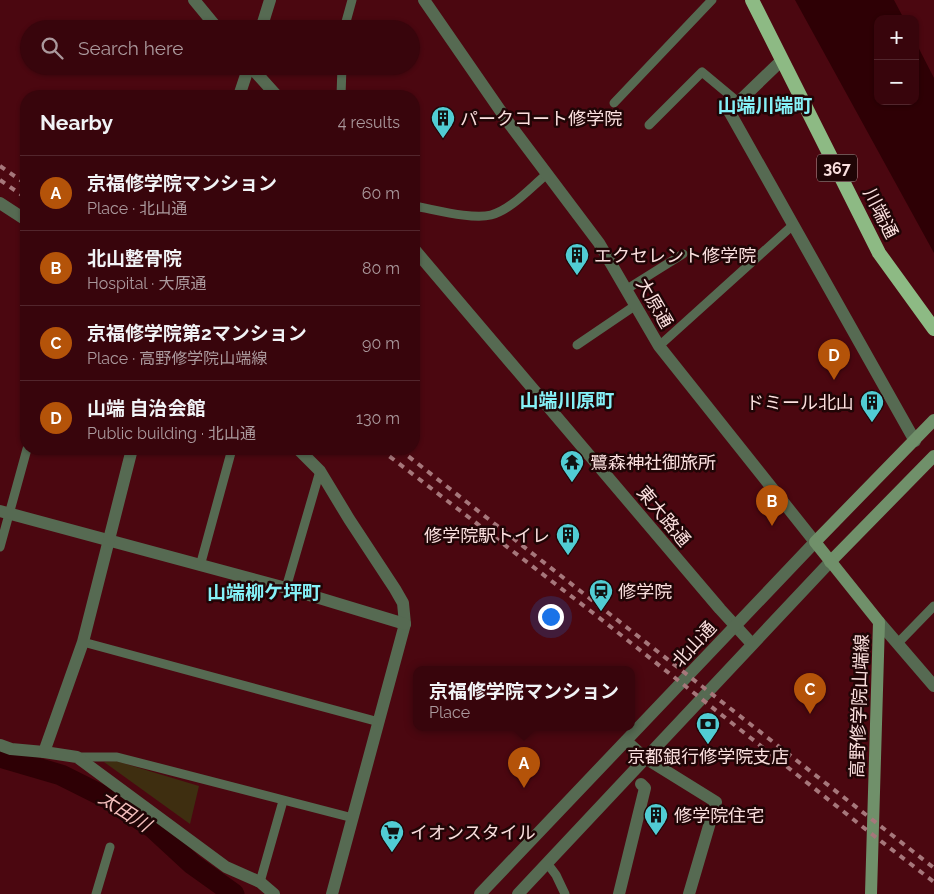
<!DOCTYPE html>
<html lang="en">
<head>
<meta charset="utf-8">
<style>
	:root { --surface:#38050c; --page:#43131a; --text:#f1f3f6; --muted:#ab999d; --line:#52262d; --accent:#b45309 }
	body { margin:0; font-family:Raleway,"Noto Sans JP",sans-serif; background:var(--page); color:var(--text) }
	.controls { position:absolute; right:15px; top:15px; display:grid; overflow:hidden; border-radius:10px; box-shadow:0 1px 4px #0004 }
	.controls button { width:45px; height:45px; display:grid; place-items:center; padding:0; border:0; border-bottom:1px solid var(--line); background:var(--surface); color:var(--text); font:25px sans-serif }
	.you { position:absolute; left:550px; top:616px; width:18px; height:18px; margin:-12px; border:4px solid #fff; border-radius:50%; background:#1a73e8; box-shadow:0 0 0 8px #1a73e833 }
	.badge { display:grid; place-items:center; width:32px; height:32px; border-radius:50%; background:var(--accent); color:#fff; font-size:16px; font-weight:700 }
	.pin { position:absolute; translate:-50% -41px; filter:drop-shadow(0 1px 2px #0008) }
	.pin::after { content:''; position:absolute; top:26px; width:18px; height:15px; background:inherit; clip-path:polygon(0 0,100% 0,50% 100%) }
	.popup { position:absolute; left:413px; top:666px; width:222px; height:65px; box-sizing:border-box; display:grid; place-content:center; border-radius:10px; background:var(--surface); filter:drop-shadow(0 1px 4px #0005); font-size:16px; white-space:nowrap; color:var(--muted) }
	.popup b { font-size:19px; color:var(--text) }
	.popup::after { content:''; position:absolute; left:50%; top:100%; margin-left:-10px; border:10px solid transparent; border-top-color:var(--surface) }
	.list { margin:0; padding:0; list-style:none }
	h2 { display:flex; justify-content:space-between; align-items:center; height:65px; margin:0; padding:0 20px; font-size:21px }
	h2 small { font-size:16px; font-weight:400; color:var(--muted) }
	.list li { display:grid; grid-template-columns:32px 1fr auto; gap:15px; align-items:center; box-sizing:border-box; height:75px; padding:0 20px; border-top:1px solid var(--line) }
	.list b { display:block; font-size:19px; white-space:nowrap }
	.list p { margin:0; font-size:16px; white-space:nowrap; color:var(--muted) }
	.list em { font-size:16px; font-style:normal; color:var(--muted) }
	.icon { flex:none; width:28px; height:28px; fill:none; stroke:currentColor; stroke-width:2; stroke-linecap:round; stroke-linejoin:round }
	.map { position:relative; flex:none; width:934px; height:894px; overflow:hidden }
	.search { position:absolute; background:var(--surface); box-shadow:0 1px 4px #0004; left:20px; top:20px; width:400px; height:55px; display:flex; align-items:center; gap:12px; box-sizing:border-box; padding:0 18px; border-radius:28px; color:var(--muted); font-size:19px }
	.panel { position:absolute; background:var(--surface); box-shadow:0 1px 4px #0004; left:20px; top:90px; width:400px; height:365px; border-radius:20px }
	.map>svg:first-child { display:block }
</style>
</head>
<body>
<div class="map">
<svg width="934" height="894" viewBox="0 0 934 894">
	<rect width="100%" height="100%" fill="#4b0710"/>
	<polygon fill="#3e2e10" points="116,761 199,786 190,824 104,762"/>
	<polygon fill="#2e0005" points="795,0 894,0 904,19 878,19 878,101 915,101 915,41 934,78 934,253"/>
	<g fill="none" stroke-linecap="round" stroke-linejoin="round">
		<polyline stroke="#2e0005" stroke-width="21" points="0,757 61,775 107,798 153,828 192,864 234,894"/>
		<g stroke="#566a52" stroke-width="9">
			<polyline points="344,29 352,0"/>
			<polyline points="341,96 342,66"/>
			<polyline points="614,103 712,0"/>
			<polyline points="649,125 702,72 738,102"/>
			<path d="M414 206C433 209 472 220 491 215 512 209 530 188 547 174"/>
			<polyline points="627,289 683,254"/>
			<polyline points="577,345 636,305"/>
			<polyline points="659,346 793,225"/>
			<polyline points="0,547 27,449"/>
			<polyline points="200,566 232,449"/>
			<polyline points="286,588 320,471"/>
			<polyline points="83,642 379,722"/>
			<polyline points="897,644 934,606"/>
			<polyline points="77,757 117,757 353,818"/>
			<polyline points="547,863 556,875 565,894"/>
			<polyline points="260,882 283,801"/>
			<polyline points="96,894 110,847"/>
		</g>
		<polyline stroke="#566a52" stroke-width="12" points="619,894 645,788 641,784"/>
		<g stroke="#566a52" stroke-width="12">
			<polyline points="424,0 511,126 599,243 659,346 815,542"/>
			<polyline points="261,29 270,0"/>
			<polyline points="782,60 729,111 915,441"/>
			<polyline points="239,96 249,66"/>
			<polyline points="0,203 26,220"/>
			<polyline points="298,449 320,471 349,519 395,589 403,603 405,624 332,894"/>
			<polyline points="0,511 286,588 405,624"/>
			<polyline points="879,622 934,686"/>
			<polyline points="626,741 645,758 716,802 689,894"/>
			<polyline points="0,745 11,749 44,752 77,757 226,867 260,882 274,894"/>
			<polyline points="44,752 83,642 132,449"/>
		</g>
		<g stroke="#566a52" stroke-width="12">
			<polyline points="194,0 218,29"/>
			<polyline points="250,66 277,96"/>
			<polyline points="414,249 720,609 752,644"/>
			<polyline points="480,894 815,542"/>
			<polyline points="518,894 830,562"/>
		</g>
		<g stroke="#70906a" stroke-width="12">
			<polyline points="830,562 934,456"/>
			<polyline points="871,894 879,622 815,542 934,420"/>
		</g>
		<polyline stroke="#8dba84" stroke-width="14" points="752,0 879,253 934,329"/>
		<g stroke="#a6777b" stroke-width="4" stroke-dasharray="6 6" stroke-linecap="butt">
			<polyline points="0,166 26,184"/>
			<polyline points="0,180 26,198"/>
			<polyline points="380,449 597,616 873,835 934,882"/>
			<polyline points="399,449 934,868"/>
		</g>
	</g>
	<defs>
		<g id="building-pin" transform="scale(1.25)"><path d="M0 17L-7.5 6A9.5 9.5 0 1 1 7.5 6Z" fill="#51ccd3" stroke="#200506"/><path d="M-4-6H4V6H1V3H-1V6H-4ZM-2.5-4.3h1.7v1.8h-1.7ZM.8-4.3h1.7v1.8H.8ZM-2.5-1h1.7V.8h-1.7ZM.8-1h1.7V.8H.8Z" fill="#111"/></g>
		<g id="temple-pin" transform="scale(1.25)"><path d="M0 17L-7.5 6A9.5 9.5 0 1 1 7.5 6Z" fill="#51ccd3" stroke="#200506"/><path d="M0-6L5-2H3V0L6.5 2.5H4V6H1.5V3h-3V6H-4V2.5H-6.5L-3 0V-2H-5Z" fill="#111"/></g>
		<g id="station-pin" transform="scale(1.25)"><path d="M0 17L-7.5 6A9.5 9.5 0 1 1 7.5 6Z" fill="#51ccd3" stroke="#200506"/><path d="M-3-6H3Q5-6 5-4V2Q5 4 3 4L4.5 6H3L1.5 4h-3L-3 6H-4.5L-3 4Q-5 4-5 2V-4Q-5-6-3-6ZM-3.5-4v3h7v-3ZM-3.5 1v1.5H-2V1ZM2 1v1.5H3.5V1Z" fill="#111"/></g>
		<g id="bank-pin" transform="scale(1.25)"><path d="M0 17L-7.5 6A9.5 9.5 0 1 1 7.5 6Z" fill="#51ccd3" stroke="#200506"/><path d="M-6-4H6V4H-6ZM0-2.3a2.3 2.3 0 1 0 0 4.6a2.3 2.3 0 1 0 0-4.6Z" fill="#111"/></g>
		<g id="supermarket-pin" transform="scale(1.25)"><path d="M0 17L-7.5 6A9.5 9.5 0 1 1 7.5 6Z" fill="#51ccd3" stroke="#200506"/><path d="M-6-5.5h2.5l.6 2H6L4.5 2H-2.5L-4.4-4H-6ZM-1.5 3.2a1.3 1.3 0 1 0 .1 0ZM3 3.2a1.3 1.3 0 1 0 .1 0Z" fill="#111"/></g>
	</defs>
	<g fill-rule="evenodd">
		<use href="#building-pin" x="443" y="118"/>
		<use href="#building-pin" x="577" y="255"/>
		<use href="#building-pin" x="872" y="402"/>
		<use href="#temple-pin" x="572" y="462"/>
		<use href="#building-pin" x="568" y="535"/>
		<use href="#station-pin" x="601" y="591"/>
		<use href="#bank-pin" x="708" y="724"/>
		<use href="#building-pin" x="656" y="815"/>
		<use href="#supermarket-pin" x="392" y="832"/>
	</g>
	<g text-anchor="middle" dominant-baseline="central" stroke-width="5" stroke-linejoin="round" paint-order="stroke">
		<rect fill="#200506" stroke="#b99e9d" stroke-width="1" x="817" y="154.5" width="40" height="27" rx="4"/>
		<g font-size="16" font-weight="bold" fill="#fadfde">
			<text x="837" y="168">367</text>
		</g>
		<g font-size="18" fill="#fadfde" stroke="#200506" text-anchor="start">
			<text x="460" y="118">パークコート修学院</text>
			<text x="594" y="255">エクセレント修学院</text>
			<text x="854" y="402" text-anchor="end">ドミール北山</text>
			<text x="590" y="462">鷺森神社御旅所</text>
			<text x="550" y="535" text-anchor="end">修学院駅トイレ</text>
			<text x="618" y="591">修学院</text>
			<text x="708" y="756" text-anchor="middle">京都銀行修学院支店</text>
			<text x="674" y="815">修学院住宅</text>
			<text x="410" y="832">イオンスタイル</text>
		</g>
		<g font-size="18" fill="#fadfde" stroke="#200506">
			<text transform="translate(881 213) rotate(63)">川端通</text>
			<text transform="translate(655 303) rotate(60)">大原通</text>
			<text transform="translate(664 516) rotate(50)">東大路通</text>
			<text transform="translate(694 644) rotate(-47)">北山通</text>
			<text transform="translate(859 706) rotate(-88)">高野修学院山端線</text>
		</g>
		<g font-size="19" font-weight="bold" fill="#85f1f7" stroke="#200506">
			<text x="765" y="105">山端川端町</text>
			<text x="567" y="400">山端川原町</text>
			<text x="264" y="592">山端柳ケ坪町</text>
		</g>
		<g font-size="19" font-style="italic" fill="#f5bfbd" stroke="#200506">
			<text transform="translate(125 811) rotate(33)">太田川</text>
		</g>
	</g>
</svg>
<div class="controls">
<button>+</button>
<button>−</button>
</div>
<div class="you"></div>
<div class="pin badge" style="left:524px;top:788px">A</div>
<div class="popup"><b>京福修学院マンション</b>Place</div>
<div class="pin badge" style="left:772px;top:526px">B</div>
<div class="pin badge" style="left:810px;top:714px">C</div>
<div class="pin badge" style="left:834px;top:380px">D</div>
<div class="search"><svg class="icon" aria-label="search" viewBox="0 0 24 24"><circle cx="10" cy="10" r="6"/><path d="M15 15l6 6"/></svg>Search here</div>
<section class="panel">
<h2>Nearby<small>4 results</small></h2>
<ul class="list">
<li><span class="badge">A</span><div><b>京福修学院マンション</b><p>Place · 北山通</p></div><em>60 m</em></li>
<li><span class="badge">B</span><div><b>北山整骨院</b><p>Hospital · 大原通</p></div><em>80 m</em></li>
<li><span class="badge">C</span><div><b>京福修学院第2マンション</b><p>Place · 高野修学院山端線</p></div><em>90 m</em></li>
<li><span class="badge">D</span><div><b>山端 自治会館</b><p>Public building · 北山通</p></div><em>130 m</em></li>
</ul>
</section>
</div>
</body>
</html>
